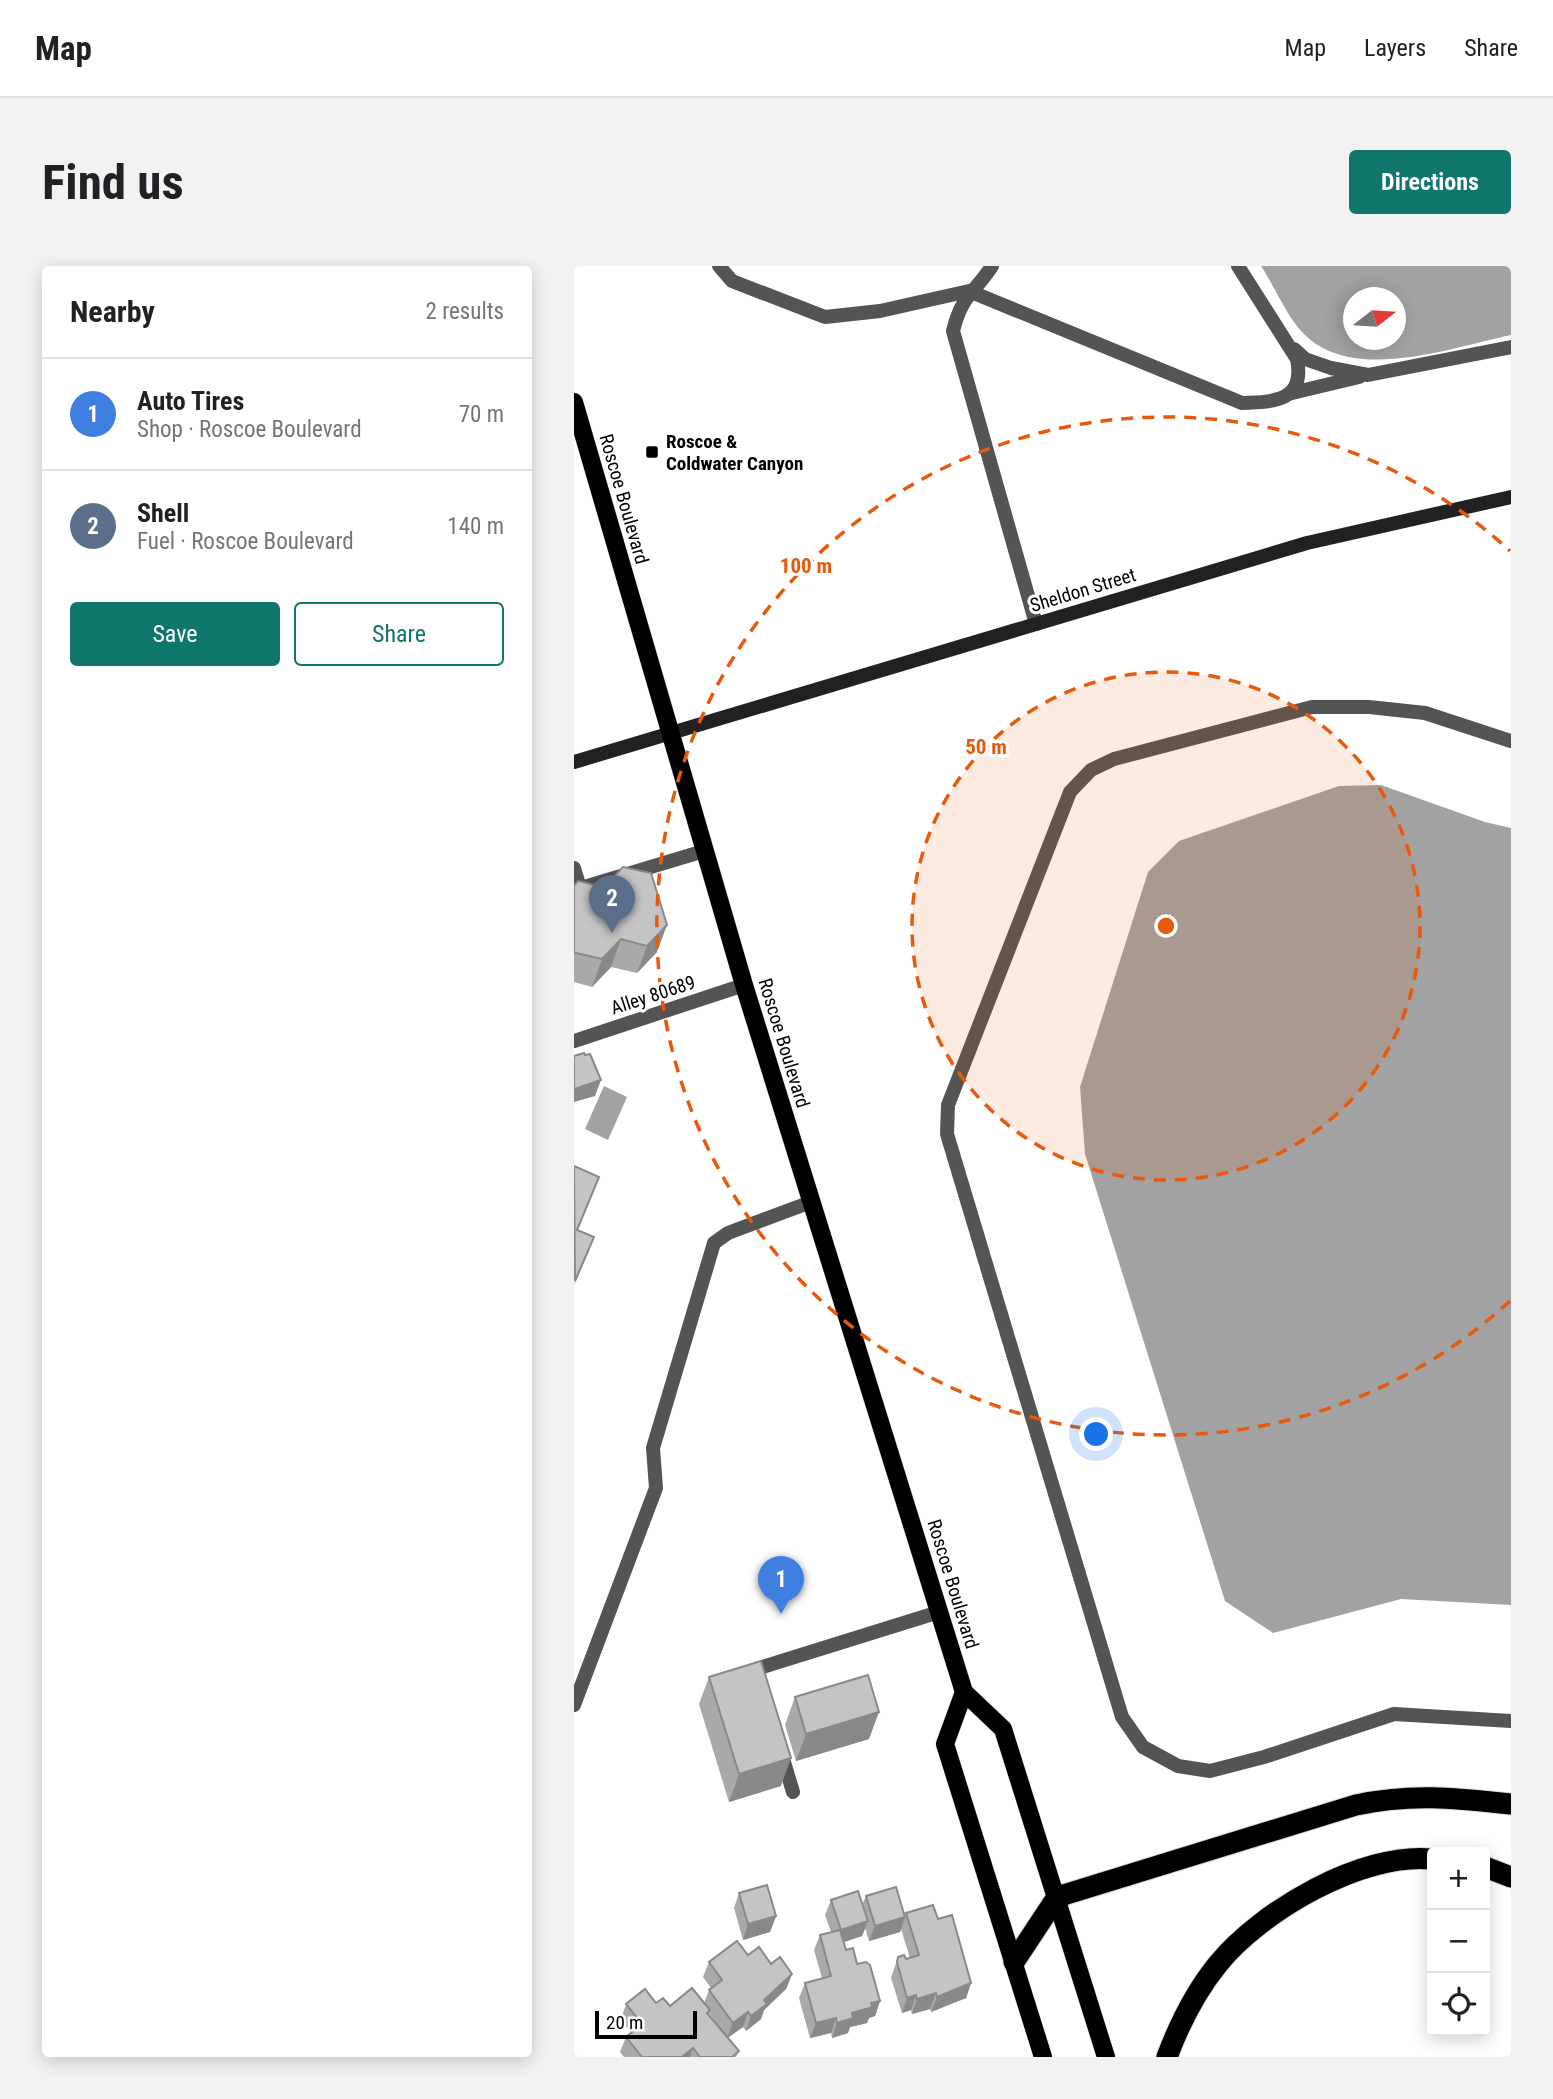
<!DOCTYPE html>
<html lang="en">
<head>
<meta charset="utf-8">
<style>
	:root { --surface:#fff; --page:#f2f2f2; --text:#202124; --muted:#757577; --line:#e0e0e0; --accent:#0f766e }
	body { margin:0; font-family:"Roboto Condensed",sans-serif; background:var(--page); color:var(--text) }
	.controls { position:absolute; right:21px; bottom:21px; display:grid; overflow:hidden; border-radius:7px; box-shadow:0 4px 18px #0003 }
	.controls button { width:63px; height:63px; display:grid; place-items:center; padding:0; border:0; border-bottom:2px solid var(--line); background:var(--surface); color:var(--text); font:35px sans-serif }
	.compass { position:absolute; left:769px; top:21px; width:63px; height:63px; border-radius:50%; background:var(--surface); box-shadow:0 4px 18px #0003; rotate:73deg }
	.scale { position:absolute; left:21px; bottom:18px; width:102px; box-sizing:border-box; padding-left:7px; border:4px solid #000; border-top:0; font-size:19px; line-height:24px; white-space:nowrap; color:#000; -webkit-text-stroke:5px #fff; paint-order:stroke }
	.you { position:absolute; left:523px; top:1169px; width:24px; height:24px; margin:-18px; border:5px solid #fff; border-radius:50%; background:#1a73e8; box-shadow:0 0 0 10px #1a73e833 }
	.badge { display:grid; place-items:center; width:46px; height:46px; border-radius:50%; background:var(--accent); color:#fff; font-size:23px; font-weight:700 }
	.pin { position:absolute; translate:-50% -58px; filter:drop-shadow(0 2px 4px #0008) }
	.pin::after { content:''; position:absolute; top:37px; width:24px; height:21px; background:inherit; clip-path:polygon(0 0,100% 0,50% 100%) }
	.list { margin:0; padding:0; list-style:none }
	h2 { display:flex; justify-content:space-between; align-items:center; height:91px; margin:0; padding:0 28px; font-size:30px }
	h2 small { font-size:23px; font-weight:400; color:var(--muted) }
	.list li { display:grid; grid-template-columns:46px 1fr auto; gap:21px; align-items:center; box-sizing:border-box; height:112px; padding:0 28px; border-top:2px solid var(--line) }
	.list b { display:block; font-size:26px; white-space:nowrap }
	.list p { margin:0; font-size:23px; white-space:nowrap; color:var(--muted) }
	.list em { font-size:23px; font-style:normal; color:var(--muted) }
	.actions { display:flex; gap:14px; padding:21px 28px }
	.actions a { flex:1; padding:16px 0; border:2px solid var(--accent); border-radius:7px; text-align:center; font-size:24px; color:var(--accent) }
	.actions .main { background:var(--accent); color:#fff }
	.icon { flex:none; width:38px; height:38px; fill:none; stroke:currentColor; stroke-width:2; stroke-linecap:round; stroke-linejoin:round }
	.map { position:relative; flex:none; width:937px; height:1791px; overflow:hidden; border-radius:7px }
	header { display:flex; align-items:center; gap:42px; box-sizing:border-box; height:98px; padding:0 35px; background:var(--surface); border-bottom:2px solid var(--line) }
	header strong { font-size:33px }
	nav { display:flex; gap:38px; margin-inline-start:auto; font-size:24px }
	.intro { display:flex; align-items:center; justify-content:space-between; box-sizing:border-box; height:168px; padding:0 42px }
	h1 { margin:0; font-size:49px }
	.button { padding:18px 32px; border-radius:7px; background:var(--accent); color:#fff; font-size:24px; font-weight:700 }
	main { display:flex; gap:42px; padding:0 42px }
	aside { flex:1; background:var(--surface); border-radius:7px; box-shadow:0 4px 18px #0003 }
	.map>svg:first-child { display:block }
</style>
</head>
<body>
<header>
<strong>Map</strong>
<nav><a>Map</a><a>Layers</a><a>Share</a></nav>
</header>
<div class="intro"><h1>Find us</h1><a class="button">Directions</a></div>
<main>
<aside>
<h2>Nearby<small>2 results</small></h2>
<ul class="list">
<li><span class="badge" style="background:#3f7fe0">1</span><div><b>Auto Tires</b><p>Shop · Roscoe Boulevard</p></div><em>70 m</em></li>
<li><span class="badge" style="background:#5c6f8a">2</span><div><b>Shell</b><p>Fuel · Roscoe Boulevard</p></div><em>140 m</em></li>
</ul>
<div class="actions"><a class="main">Save</a><a>Share</a></div>
</aside>
<div class="map">
<svg width="937" height="1791" viewBox="0 0 937 1791">
	<rect width="100%" height="100%" fill="#fff"/>
	<g fill="#a2a2a2" fill-rule="evenodd">
		<path d="M687 0H937V69C879 81 779 118 730 68 713 51 701 21 687 0ZM780 32H822V74H780Z"/>
		<polygon points="807,519 911,556 937,562 937,1339 827,1333 699,1367 651,1335 511,888 506,821 574,606 605,575 765,520"/>
		<polygon points="30,820 53,831 34,874 11,863"/>
	</g>
	<g fill="none" stroke-linecap="round" stroke-linejoin="round">
		<g stroke="#dbdbdb" stroke-width="19">
			<g id="primary">
				<polyline points="0,136 170,719 390,1426 429,1463 532,1791"/>
				<polyline points="390,1426 371,1478 469,1791"/>
			</g>
		</g>
		<g stroke="#dbdbdb" stroke-width="23">
			<g id="highway">
				<polyline points="911,1601 937,1611"/>
				<path d="M440 1696 483 1631 782 1539C837 1527 881 1532 937 1538"/>
				<path d="M593 1791C605 1759 622 1725 644 1698 687 1645 788 1586 858 1593"/>
			</g>
		</g>
		<g stroke="#545454" stroke-width="14">
			<path d="M145 0 158 15 251 51 306 45 395 25 668 137C701 136 731 135 723 93L664 0"/>
			<path d="M418 0C400 28 388 28 379 65L462 358"/>
			<polyline points="720,83 731,93 757,102 794,109 937,81"/>
			<polyline points="718,127 785,111"/>
			<polyline points="937,475 851,447 795,441 738,441 540,493 517,504 496,526 374,839 373,868 548,1451 569,1481 604,1500 636,1505 690,1491 820,1448 937,1455"/>
			<polyline points="0,602 6,622"/>
			<polyline points="0,624 130,585"/>
			<polyline points="0,775 170,719"/>
			<polyline points="185,1413 182,1403 365,1346"/>
			<polyline points="0,1439 82,1222 79,1182 140,977 154,967 237,936"/>
			<polyline points="207,1486 219,1526"/>
		</g>
		<polyline stroke="#212121" stroke-width="14" points="0,496 733,277 937,231"/>
		<use href="#primary" stroke="#000" stroke-width="18"/>
		<use href="#highway" stroke="#000" stroke-width="21"/>
	</g>
	<g fill="#a9a9a9" fill-rule="evenodd">
		<polygon points="0,620 83,686 63,707 37,701 18,721 0,716"/>
		<polygon points="135,1411 207,1520 155,1536 125,1438"/>
		<polygon points="221,1431 295,1473 222,1495 211,1459"/>
		<polygon points="165,1627 202,1650 196,1666 169,1674 160,1642"/>
		<polygon points="292,1630 331,1650 332,1647 364,1653 397,1717 392,1732 357,1746 356,1743 338,1748 337,1744 328,1747 317,1712 324,1691 332,1693 336,1692 327,1663 326,1666 295,1675 291,1662 288,1670 270,1676 272,1684 283,1698 306,1735 301,1750 295,1752 293,1757 276,1761 274,1767 258,1772 257,1767 236,1772 225,1732 231,1717 248,1712 240,1684 246,1669 257,1666 251,1649 257,1634 288,1639"/>
		<path d="M135 1696 197 1698 218 1708 212 1723 190 1744 187 1753 172 1765 169 1761 154 1772 165 1785 162 1791H50L46 1786 52 1771 57 1767 47 1753 52 1738 82 1737 96 1740 130 1737 135 1724 137 1722 129 1711ZM135 1747 150 1768 134 1749Z"/>
	</g>
	<g fill="#898989">
		<polygon points="93,659 83,686 63,707 73,680"/>
		<polygon points="47,673 37,701 18,721 28,693"/>
		<polygon points="27,814 21,830 0,836 0,823"/>
		<polygon points="20,971 14,987 0,1019 1,1015"/>
		<polygon points="305,1446 295,1473 222,1495 232,1468"/>
		<polygon points="217,1492 207,1520 155,1536 165,1508"/>
		<polygon points="202,1650 196,1666 169,1674 174,1658"/>
		<polygon points="331,1651 326,1666 295,1675 301,1660"/>
		<polygon points="294,1655 288,1670 261,1679 267,1664"/>
		<polygon points="218,1708 212,1723 190,1744 187,1753 172,1765 177,1750 190,1734"/>
		<polygon points="397,1717 392,1732 357,1746 363,1731"/>
		<polygon points="362,1727 356,1743 338,1748 343,1733"/>
		<polygon points="342,1729 337,1744 328,1747 333,1732"/>
		<polygon points="306,1735 301,1750 295,1752 293,1757 276,1761 274,1767 258,1772 263,1757 278,1747 297,1737"/>
		<polygon points="174,1746 169,1761 153,1772 159,1757"/>
		<polygon points="262,1752 257,1767 236,1772 242,1757"/>
		<polygon points="119,1782 116,1791 108,1791"/>
	</g>
	<g fill="#c4c4c4" stroke="#898989" stroke-width="2">
		<polygon points="49,601 77,607 93,659 73,680 47,673 28,693 2,687 0,687 0,620 4,615 30,621"/>
		<polygon points="10,787 11,789 16,788 27,814 0,823 0,790"/>
		<polygon points="0,900 25,911 3,964 20,971 1,1015"/>
		<polygon points="187,1395 217,1492 165,1508 135,1411"/>
		<polygon points="294,1409 305,1446 232,1468 221,1431"/>
		<polygon points="193,1619 202,1650 174,1658 165,1627"/>
		<polygon points="322,1621 331,1651 301,1660 292,1630"/>
		<polygon points="284,1625 294,1655 267,1664 257,1634"/>
		<polygon points="359,1639 364,1653 378,1649 397,1717 363,1731 362,1727 343,1733 342,1729 333,1732 323,1696 324,1691 330,1689 332,1693 345,1689 332,1647"/>
		<polygon points="266,1664 272,1684 279,1682 283,1698 292,1696 296,1699 306,1735 297,1737 299,1741 278,1747 279,1752 263,1757 262,1752 242,1757 231,1717 257,1710 246,1669"/>
		<polygon points="163,1675 174,1689 185,1681 197,1698 206,1691 218,1708 190,1734 193,1738 177,1750 174,1746 159,1757 135,1724 148,1714 135,1696"/>
		<polygon points="118,1722 136,1744 133,1747 165,1785 158,1791 126,1791 119,1782 108,1791 68,1791 52,1771 68,1758 52,1738 71,1723 82,1737 89,1732 96,1740"/>
	</g>
	<circle cx="592" cy="660" r="254" fill="#e8590c" fill-opacity=".12"/>
	<g fill="none" stroke="#e8590c" stroke-width="3.5" stroke-dasharray="12 9">
		<circle cx="592" cy="660" r="254"/>
		<path d="M936 1035A509 509 0 1 1 936 285"/>
	</g>
	<rect fill="#000" stroke="#fff" stroke-width="2.5" x="71" y="179" width="14" height="14" rx="3.5"/>
	<g text-anchor="middle" dominant-baseline="central" stroke-width="6" stroke-linejoin="round" paint-order="stroke">
		<g font-size="19" font-weight="bold" fill="#000" stroke="#fff" text-anchor="start">
			<text x="92" y="175">Roscoe &amp;<tspan x="92" dy="22">Coldwater Canyon</tspan></text>
		</g>
		<g font-size="19" fill="#000" stroke="#fff">
			<text transform="translate(50 233) rotate(74)">Roscoe Boulevard</text>
			<text transform="translate(509 324) rotate(-17)">Sheldon Street</text>
			<text transform="translate(79 729) rotate(-18)">Alley 80689</text>
			<text transform="translate(210 777) rotate(73)">Roscoe Boulevard</text>
			<text transform="translate(379 1318) rotate(73)">Roscoe Boulevard</text>
		</g>
	</g>
	<circle cx="592" cy="660" r="10" fill="#e8590c" stroke="#fff" stroke-width="3.5"/>
	<g font-size="21" text-anchor="middle" font-weight="bold" fill="#e8590c" stroke="#fff" stroke-width="6" stroke-linejoin="round" paint-order="stroke">
		<text x="232" y="307">100 m</text>
		<text x="412" y="488">50 m</text>
	</g>
</svg>
<div class="controls">
<button>+</button>
<button>−</button>
<button><svg class="icon" aria-label="locate" viewBox="0 0 24 24"><circle cx="12" cy="12" r="6"/><path d="M12 2v4M12 18v4M2 12h4M18 12h4"/></svg></button>
</div>
<svg class="compass" viewBox="-18 -18 36 36"><path d="M0-13l5 13h-10z" fill="#e53935"/><path d="M0 13l5-13h-10z" fill="#757577"/></svg>
<div class="scale">20 m</div>
<div class="you"></div>
<div class="pin badge" style="left:207px;top:1348px;background:#3f7fe0">1</div>
<div class="pin badge" style="left:38px;top:667px;background:#5c6f8a">2</div>
</div>
</main>
</body>
</html>
